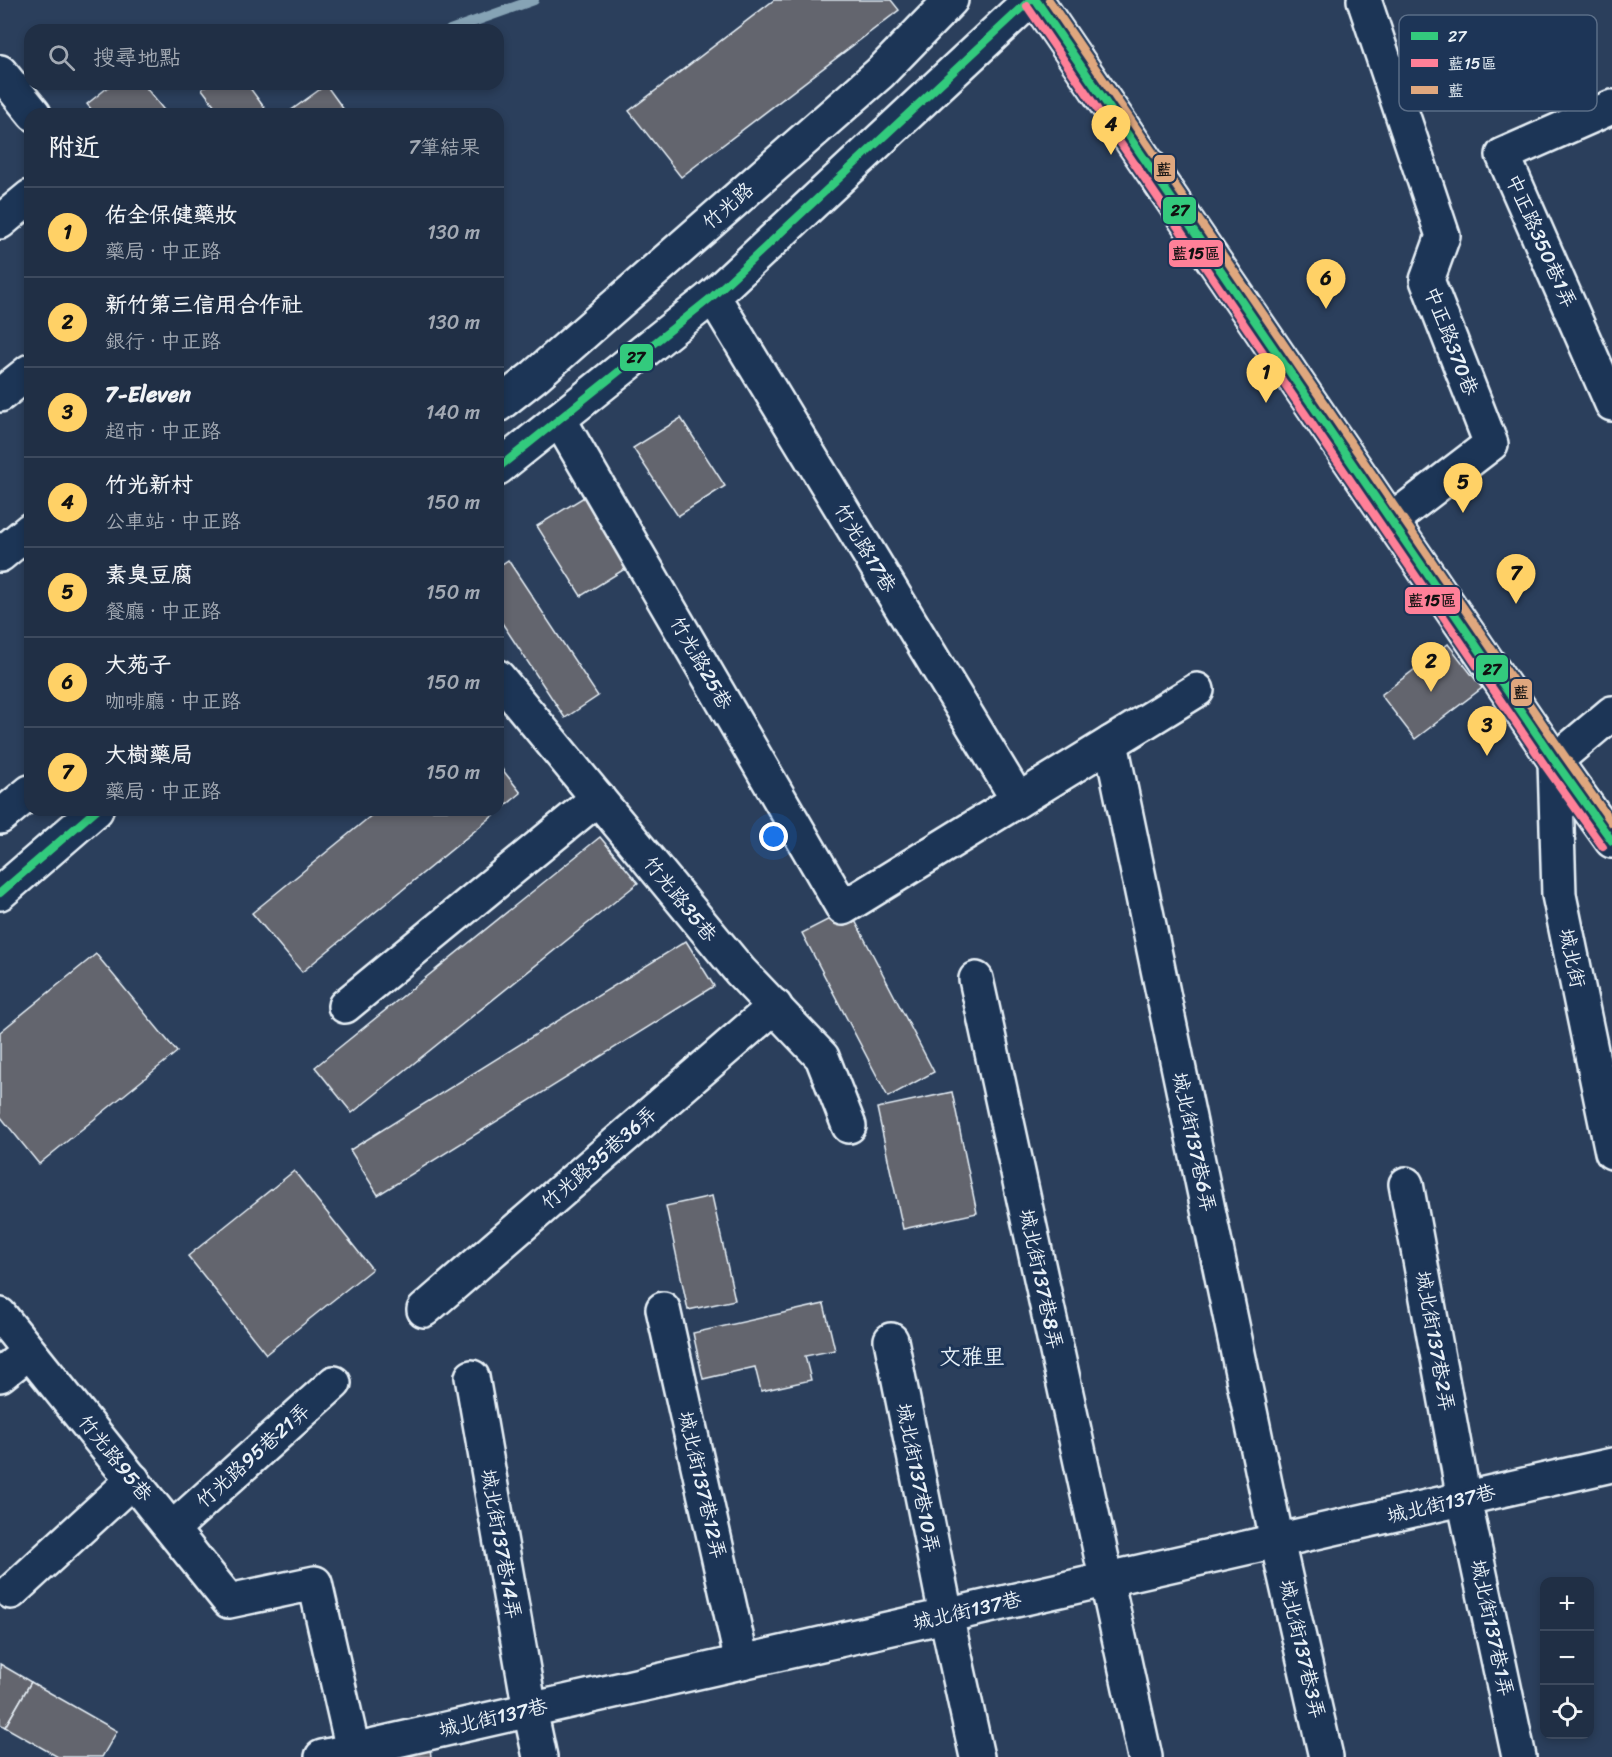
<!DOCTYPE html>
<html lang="zh-TW">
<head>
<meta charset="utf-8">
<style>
	:root { --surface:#202f45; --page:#28374c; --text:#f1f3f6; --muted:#a2a9b3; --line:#3d4a5e; --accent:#ffd166 }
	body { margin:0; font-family:Sriracha,"LXGW WenKai TC",sans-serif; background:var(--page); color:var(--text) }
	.controls { position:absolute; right:18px; bottom:18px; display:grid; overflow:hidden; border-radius:12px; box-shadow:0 3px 9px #0003 }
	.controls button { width:54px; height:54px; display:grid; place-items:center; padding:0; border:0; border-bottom:2px solid var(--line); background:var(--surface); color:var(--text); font:30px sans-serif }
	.you { position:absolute; left:774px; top:837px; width:21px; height:21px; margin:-15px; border:4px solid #fff; border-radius:50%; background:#1a73e8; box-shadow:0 0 0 9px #1a73e833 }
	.badge { display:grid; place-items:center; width:39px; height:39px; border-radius:50%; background:var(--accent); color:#111; font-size:20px; font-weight:700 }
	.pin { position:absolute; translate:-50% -50px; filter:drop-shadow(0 2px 3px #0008) }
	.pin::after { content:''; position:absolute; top:32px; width:21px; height:18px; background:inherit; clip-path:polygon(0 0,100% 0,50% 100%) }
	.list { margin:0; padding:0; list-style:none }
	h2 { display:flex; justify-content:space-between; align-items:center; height:78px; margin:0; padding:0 24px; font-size:26px }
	h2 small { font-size:20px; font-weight:400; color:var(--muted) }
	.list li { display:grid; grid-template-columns:39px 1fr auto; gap:18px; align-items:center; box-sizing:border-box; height:90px; padding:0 24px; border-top:2px solid var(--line) }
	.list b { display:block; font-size:22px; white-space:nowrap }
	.list p { margin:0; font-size:20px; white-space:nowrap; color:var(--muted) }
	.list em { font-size:20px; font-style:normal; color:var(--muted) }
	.icon { flex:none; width:33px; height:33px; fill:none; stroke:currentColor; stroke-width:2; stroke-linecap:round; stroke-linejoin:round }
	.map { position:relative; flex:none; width:1612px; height:1757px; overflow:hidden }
	.search { position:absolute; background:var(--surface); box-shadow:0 3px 9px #0003; left:24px; top:24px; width:480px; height:66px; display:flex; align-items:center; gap:15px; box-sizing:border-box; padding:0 21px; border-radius:18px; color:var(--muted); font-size:22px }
	.panel { position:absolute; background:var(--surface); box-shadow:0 3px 9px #0003; left:24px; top:108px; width:480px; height:708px; border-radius:18px }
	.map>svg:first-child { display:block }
</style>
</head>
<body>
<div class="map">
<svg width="1612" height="1757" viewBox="0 0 1612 1757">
	<rect width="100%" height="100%" fill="#2b3f5c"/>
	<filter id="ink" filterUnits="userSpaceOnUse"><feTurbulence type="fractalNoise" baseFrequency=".0167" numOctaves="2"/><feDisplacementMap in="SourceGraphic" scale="12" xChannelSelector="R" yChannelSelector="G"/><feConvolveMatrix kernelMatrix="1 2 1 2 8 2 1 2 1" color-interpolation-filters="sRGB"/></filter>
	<g filter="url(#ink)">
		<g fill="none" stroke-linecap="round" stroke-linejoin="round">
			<polyline stroke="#86a3b5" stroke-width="10" points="450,30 534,0"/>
		</g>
		<g fill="#64656e" stroke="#e8f1f8" stroke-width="1.5">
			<polygon points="774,0 891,0 899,10 681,177 629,111"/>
			<polygon points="112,84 143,84 167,114 95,114 87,104"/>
			<polygon points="208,84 247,84 269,114 221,114 202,89"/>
			<polygon points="326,85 347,114 286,114"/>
			<polygon points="681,418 725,486 678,516 633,448"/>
			<polygon points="584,497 628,567 581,596 537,526"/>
			<polygon points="508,560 598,696 565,718 498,617 498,567"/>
			<polygon points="1448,644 1482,688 1415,739 1381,695"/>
			<polygon points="498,764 521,793 302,972 252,913 378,810 498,810"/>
			<polygon points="600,837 638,883 352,1113 315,1067"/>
			<polygon points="849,909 934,1072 888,1097 802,933"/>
			<polygon points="686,941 714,986 378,1195 350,1150"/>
			<polygon points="96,954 177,1052 39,1164 0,1116 0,1032"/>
			<polygon points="952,1092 977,1213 903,1229 877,1108"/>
			<polygon points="294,1171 372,1269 266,1354 188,1256"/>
			<polygon points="712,1196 735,1300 688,1310 666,1206"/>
			<polygon points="824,1304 835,1350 805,1356 811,1380 761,1391 755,1367 703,1379 693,1333"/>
			<polygon points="0,1664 31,1682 5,1727 0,1724"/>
			<polygon points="31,1682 117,1731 102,1757 58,1757 5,1727"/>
			<polygon points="430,1748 431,1757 387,1757"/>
		</g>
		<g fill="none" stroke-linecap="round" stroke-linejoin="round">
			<g stroke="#e8f1f8" stroke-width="38">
				<g id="minor">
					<polyline points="1036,0 1555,761 1612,841"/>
					<polyline points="1364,0 1443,236 1427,280 1491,444 1392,520"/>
					<polyline points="0,72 34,114"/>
					<polyline points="1612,107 1503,155 1612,404"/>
					<polyline points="0,222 30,197"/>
					<polyline points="713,296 1018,800"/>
					<polyline points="0,395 30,371"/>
					<polyline points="498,405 535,376 880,73 951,0"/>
					<polyline points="559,419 843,908 1197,690"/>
					<polyline points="498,468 713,296 1030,0"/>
					<polyline points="0,555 30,530"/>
					<polyline points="498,677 740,971 822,1057 849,1126"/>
					<polyline points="1612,713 1555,761 1559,895 1612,1152"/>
					<polyline points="1111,743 1277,1541 1326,1757"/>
					<polyline points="0,817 30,792"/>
					<polyline points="0,893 96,810"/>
					<polyline points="976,979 1145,1757"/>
					<polyline points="345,1006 598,798"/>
					<polyline points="1406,1184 1464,1499 1519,1757"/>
					<polyline points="663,1309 742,1662"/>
					<polyline points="424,1310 775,1006"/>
					<polyline points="0,1315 229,1601 315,1583 353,1750"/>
					<polyline points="891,1340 946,1615 977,1757"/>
					<polyline points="0,1375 29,1352"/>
					<polyline points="472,1377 530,1710 540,1757"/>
					<polyline points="172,1529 334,1383"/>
					<polyline points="11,1592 133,1480"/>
					<polyline points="322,1757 1612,1465"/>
				</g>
			</g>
			<use href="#minor" stroke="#1d3557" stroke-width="33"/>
			<g stroke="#1d3557" stroke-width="12">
				<g id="bus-1">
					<polyline points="1036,0 1555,761 1612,841"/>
					<polyline points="498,468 713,296 1030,0"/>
					<polyline points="0,893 96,810"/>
				</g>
			</g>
			<g stroke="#1d3557" stroke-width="12">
				<polyline id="bus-2" points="1027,6 1546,767 1603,847"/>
			</g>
			<g stroke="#1d3557" stroke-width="12">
				<polyline id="bus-3" points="1049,0 1564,755 1612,823"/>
			</g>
			<use href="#bus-1" stroke="#33ca7d" stroke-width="8"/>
			<use href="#bus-2" stroke="#ff8098" stroke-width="8"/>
			<use href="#bus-3" stroke="#dfa77e" stroke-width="8"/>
		</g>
	</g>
	<g text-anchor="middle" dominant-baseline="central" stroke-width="6" stroke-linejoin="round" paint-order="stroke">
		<g font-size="20" fill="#e8f1f8" stroke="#1d3557">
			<text transform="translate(728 206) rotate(-41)">竹光路</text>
			<text transform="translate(1541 241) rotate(66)">中正路350巷1弄</text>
			<text transform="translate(1451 341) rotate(69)">中正路370巷</text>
			<text transform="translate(865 548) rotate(59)">竹光路17巷</text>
			<text transform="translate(701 663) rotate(60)">竹光路25巷</text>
			<text transform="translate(680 899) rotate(51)">竹光路35巷</text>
			<text transform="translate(1572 958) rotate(78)">城北街</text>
			<text transform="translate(1194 1142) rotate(78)">城北街137巷6弄</text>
			<text transform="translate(599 1158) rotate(-41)">竹光路35巷36弄</text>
			<text transform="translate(1041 1279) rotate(78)">城北街137巷8弄</text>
			<text transform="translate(1435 1341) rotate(80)">城北街137巷2弄</text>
			<text transform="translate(253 1456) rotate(-42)">竹光路95巷21弄</text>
			<text transform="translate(115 1458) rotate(51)">竹光路95巷</text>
			<text transform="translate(918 1478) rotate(79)">城北街137巷10弄</text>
			<text transform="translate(702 1485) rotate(77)">城北街137巷12弄</text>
			<text transform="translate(1441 1504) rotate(-13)">城北街137巷</text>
			<text transform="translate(501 1544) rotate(80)">城北街137巷14弄</text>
			<text transform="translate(967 1611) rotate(-13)">城北街137巷</text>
			<text transform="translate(1492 1628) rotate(78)">城北街137巷1弄</text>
			<text transform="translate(1302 1649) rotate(77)">城北街137巷3弄</text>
			<text transform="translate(493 1718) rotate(-13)">城北街137巷</text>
		</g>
		<g font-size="22" fill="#e8f1f8" stroke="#1d3557">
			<text x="972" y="1356">文雅里</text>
		</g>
	</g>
	<rect x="1399" y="15" width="198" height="96" rx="9" fill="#1d3557" stroke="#5a6d87" stroke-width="1.5"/>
	<rect x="1411" y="32" width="27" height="8" fill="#33ca7d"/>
	<rect x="1411" y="59" width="27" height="8" fill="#ff8098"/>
	<rect x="1411" y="86" width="27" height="8" fill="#dfa77e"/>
	<g font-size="16" fill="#e8f1f8">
		<text x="1448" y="42">27</text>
		<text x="1448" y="69">藍15區</text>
		<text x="1448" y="96">藍</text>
	</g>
	<g stroke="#1d3557" stroke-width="2">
		<rect x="1153" y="154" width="23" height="29" rx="6" fill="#dfa77e"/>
		<rect x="1162" y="196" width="35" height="29" rx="6" fill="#33ca7d"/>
		<rect x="1168" y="239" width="56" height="29" rx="6" fill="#ff8098"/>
		<rect x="619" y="343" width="35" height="29" rx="6" fill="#33ca7d"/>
		<rect x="1404" y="586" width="57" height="29" rx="6" fill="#ff8098"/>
		<rect x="1475" y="654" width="34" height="29" rx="6" fill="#33ca7d"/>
		<rect x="1510" y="678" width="23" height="29" rx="6" fill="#dfa77e"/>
	</g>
	<g font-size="16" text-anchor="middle" font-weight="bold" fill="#111">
		<text x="1164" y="175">藍</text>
		<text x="1180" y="216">27</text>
		<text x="1196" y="259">藍15區</text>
		<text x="636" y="363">27</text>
		<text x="1432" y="606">藍15區</text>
		<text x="1492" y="675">27</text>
		<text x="1521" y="698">藍</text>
	</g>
</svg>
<div class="controls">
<button>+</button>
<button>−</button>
<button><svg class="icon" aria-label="locate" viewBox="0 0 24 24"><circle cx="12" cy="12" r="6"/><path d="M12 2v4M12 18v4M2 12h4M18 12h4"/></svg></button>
</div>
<div class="you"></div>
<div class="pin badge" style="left:1266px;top:403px">1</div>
<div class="pin badge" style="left:1431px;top:692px">2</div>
<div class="pin badge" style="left:1487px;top:756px">3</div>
<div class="pin badge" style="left:1111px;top:155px">4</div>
<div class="pin badge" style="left:1463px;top:513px">5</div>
<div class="pin badge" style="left:1326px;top:309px">6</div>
<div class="pin badge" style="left:1516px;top:604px">7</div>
<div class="search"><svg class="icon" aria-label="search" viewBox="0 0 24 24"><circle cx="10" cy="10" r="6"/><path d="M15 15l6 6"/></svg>搜尋地點</div>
<section class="panel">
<h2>附近<small>7筆結果</small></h2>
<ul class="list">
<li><span class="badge">1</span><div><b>佑全保健藥妝</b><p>藥局 · 中正路</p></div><em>130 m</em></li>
<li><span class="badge">2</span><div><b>新竹第三信用合作社</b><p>銀行 · 中正路</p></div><em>130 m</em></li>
<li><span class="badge">3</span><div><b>7-Eleven</b><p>超市 · 中正路</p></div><em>140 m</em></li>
<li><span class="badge">4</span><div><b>竹光新村</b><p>公車站 · 中正路</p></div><em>150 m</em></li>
<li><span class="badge">5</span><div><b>素臭豆腐</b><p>餐廳 · 中正路</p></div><em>150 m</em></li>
<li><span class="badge">6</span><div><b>大苑子</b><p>咖啡廳 · 中正路</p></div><em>150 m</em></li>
<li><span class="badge">7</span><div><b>大樹藥局</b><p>藥局 · 中正路</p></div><em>150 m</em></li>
</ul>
</section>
</div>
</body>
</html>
